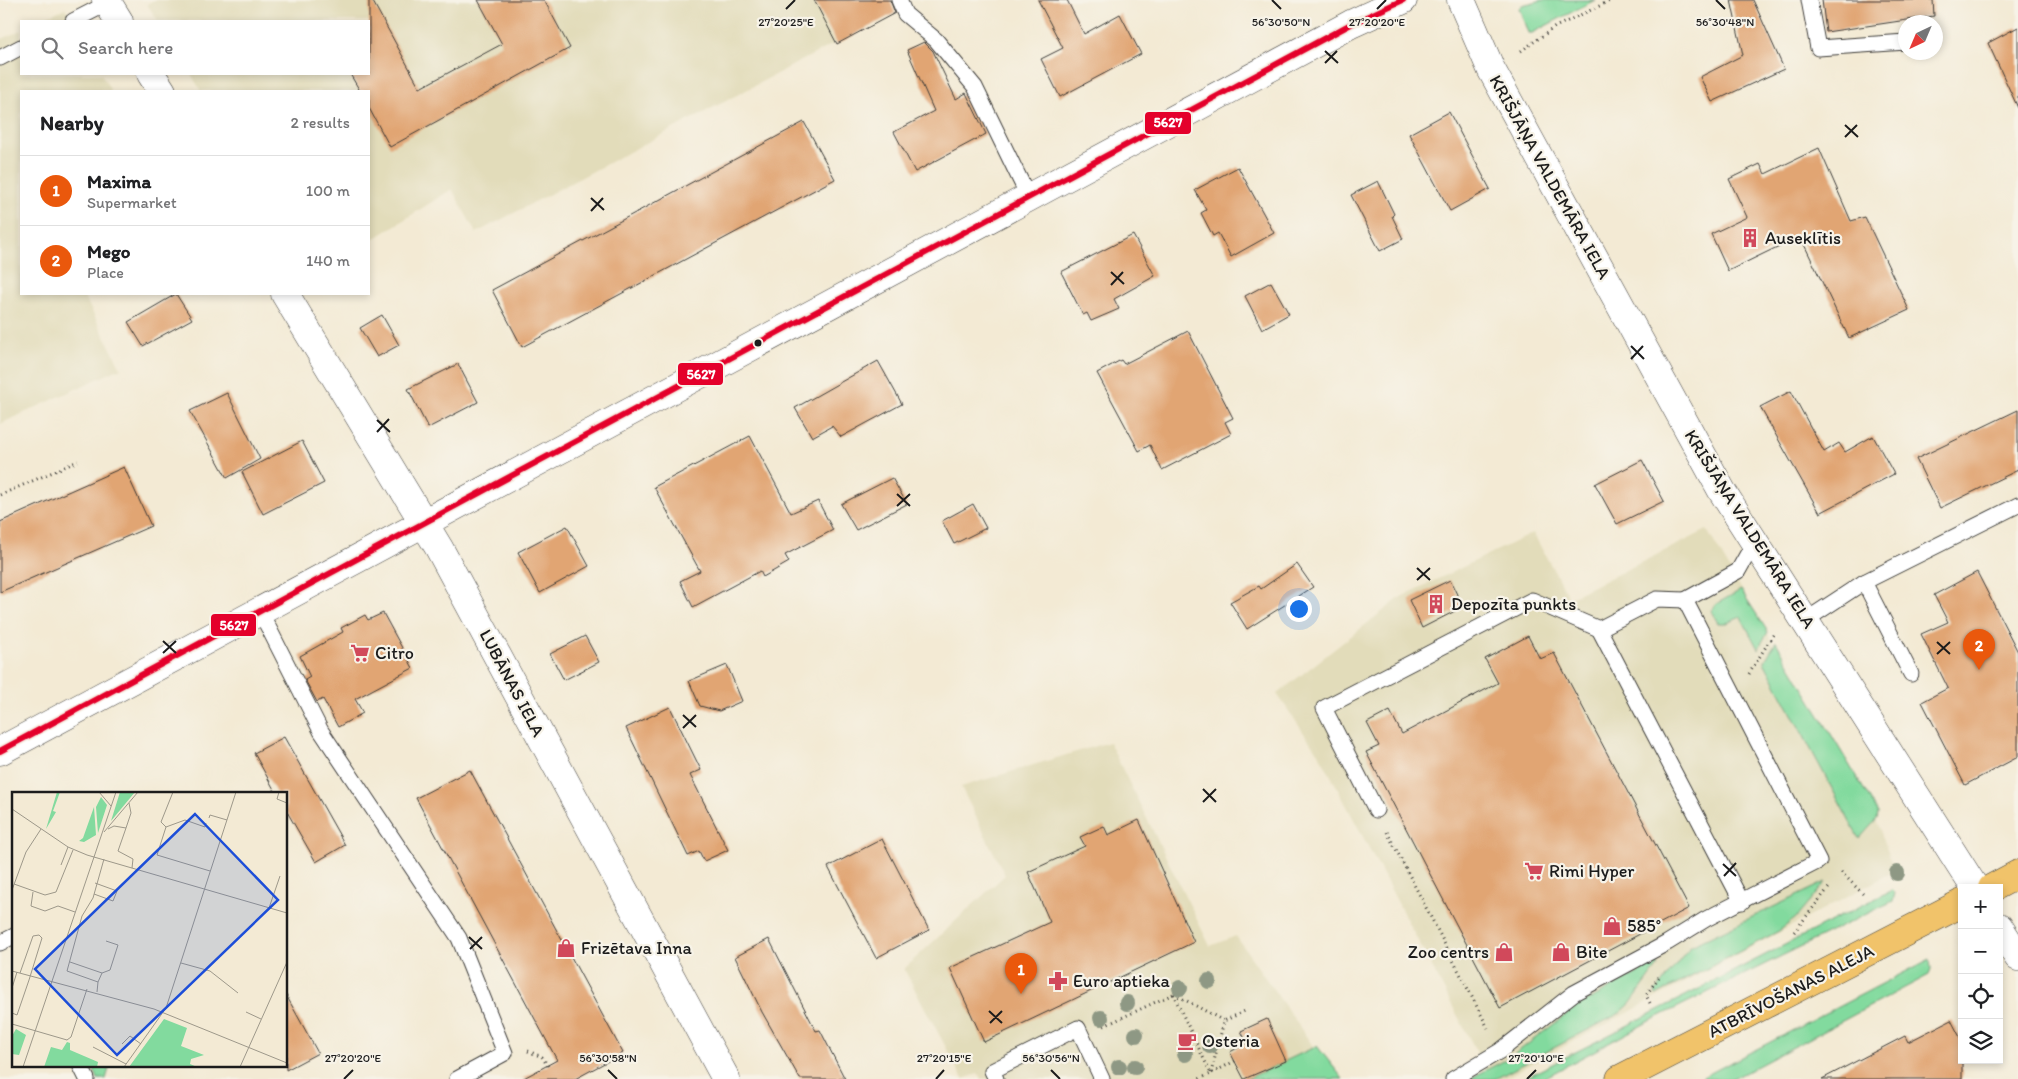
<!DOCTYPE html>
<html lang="en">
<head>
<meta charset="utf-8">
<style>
	:root { --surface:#fff; --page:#f2f2f2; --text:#202124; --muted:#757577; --line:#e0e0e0; --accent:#ea580c }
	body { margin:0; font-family:Itim,sans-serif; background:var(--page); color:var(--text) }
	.controls { position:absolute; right:15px; bottom:15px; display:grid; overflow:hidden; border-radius:0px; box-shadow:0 2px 8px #0003 }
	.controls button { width:45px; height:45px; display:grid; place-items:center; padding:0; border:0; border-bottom:1px solid var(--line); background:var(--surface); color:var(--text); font:25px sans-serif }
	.compass { position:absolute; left:1898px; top:15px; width:45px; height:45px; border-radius:50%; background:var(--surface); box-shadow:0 2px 8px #0003; rotate:224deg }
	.you { position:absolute; left:1298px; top:608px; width:18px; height:18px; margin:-12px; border:4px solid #fff; border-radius:50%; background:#1a73e8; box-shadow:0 0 0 8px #1a73e833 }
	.badge { display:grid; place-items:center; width:32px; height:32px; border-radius:50%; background:var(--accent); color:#fff; font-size:16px; font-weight:700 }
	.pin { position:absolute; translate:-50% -41px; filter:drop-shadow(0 1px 2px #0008) }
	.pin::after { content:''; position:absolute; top:26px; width:18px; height:15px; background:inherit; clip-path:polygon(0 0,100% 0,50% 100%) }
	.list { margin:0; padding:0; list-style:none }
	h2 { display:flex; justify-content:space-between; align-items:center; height:65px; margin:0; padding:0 20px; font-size:21px }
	h2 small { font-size:16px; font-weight:400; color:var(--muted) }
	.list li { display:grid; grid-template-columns:32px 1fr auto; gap:15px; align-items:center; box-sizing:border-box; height:70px; padding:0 20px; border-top:1px solid var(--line) }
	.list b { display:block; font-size:19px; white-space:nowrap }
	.list p { margin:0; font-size:16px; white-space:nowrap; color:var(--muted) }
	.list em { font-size:16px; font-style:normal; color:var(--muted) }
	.icon { flex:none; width:28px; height:28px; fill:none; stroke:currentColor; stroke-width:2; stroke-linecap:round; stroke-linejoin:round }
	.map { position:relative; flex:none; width:2018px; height:1079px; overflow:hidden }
	.search { position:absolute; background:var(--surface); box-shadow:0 2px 8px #0003; left:20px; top:20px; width:350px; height:55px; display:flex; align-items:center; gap:12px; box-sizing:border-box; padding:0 18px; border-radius:0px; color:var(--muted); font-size:19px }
	.panel { position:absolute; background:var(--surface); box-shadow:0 2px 8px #0003; left:20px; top:90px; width:350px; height:205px; border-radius:0px }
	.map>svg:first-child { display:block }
</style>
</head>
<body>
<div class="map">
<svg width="2018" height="1079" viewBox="0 0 2018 1079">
	<rect width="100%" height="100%" fill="#f7f3e8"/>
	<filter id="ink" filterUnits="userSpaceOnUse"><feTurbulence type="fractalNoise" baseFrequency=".02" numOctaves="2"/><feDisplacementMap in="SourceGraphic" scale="10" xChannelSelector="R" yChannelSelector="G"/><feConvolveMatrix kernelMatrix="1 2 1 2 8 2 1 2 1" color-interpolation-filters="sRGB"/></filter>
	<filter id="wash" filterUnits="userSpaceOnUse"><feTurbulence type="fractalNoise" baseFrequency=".0096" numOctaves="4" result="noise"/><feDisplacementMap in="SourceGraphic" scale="20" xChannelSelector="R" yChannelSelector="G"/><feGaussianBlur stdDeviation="1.12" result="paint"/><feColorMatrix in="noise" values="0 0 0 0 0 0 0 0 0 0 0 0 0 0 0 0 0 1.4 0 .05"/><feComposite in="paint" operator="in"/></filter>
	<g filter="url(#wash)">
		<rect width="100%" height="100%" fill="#f3ead4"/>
		<g fill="#e2dcba">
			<polygon points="154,0 813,0 835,43 476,233 452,189 369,242 369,91 201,91 191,74 369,74 369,21 158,21 147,4"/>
			<polygon points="65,8 73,21 38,21"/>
			<polygon points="21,30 21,74 101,74 111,91 21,91 21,294 83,294 121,368 0,424 0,40"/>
			<polygon points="1707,530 1878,824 1895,871 1503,1079 1491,1079 1322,759 1277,694 1401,597 1533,533 1569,598"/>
			<polygon points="1109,742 1210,946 1236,936 1336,1079 981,1079 978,1074 963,1079 904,969 1005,875 961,787"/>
		</g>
		<g fill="#82da9e" stroke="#4f7b5d">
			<polygon points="1543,0 1595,0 1532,33 1528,33 1519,8 1522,5"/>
			<polygon points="1741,590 1768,632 1758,649 1741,617 1727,623 1718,623 1711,611 1716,604"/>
			<polygon points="1776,642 1878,813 1877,819 1859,839 1764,662"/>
			<polygon points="1826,882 1796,918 1779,931 1656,995 1655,992 1691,946"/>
			<polygon points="1892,890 1895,893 1893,901 1646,1023 1542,1079 1523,1079"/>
			<polygon points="1930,959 1931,970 1929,975 1733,1079 1699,1079"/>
			<polygon points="1656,963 1658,966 1630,1004 1620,1013 1495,1079 1469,1079 1511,1057 1576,1007"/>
			<polygon points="1317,1046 1343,1079 1247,1079"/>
			<polygon points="92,1065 109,1069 106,1079 98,1079"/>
		</g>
		<g id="blocks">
			<g fill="#e1a573">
				<polygon points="369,0 372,0 420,88 502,44 478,0 544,0 570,48 390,147 369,108 369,91 360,91 350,74 369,74"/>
				<polygon points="814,0 890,0 895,13 837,44"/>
				<polygon points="1038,0 1067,0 1084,34 1120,14 1141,54 1060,97 1041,59 1063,48"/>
				<polygon points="1731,0 1753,0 1784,69 1712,102 1700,77 1743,55"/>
				<polygon points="1822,0 1933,0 1934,16 1826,32"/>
				<polygon points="2018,27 2018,108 1988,43"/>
				<polygon points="924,42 933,51 956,99 966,93 986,134 915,172 894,132 934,111 907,50"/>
				<polygon points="1449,112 1490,189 1450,211 1409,134"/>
				<polygon points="804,122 835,179 522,347 492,290"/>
				<polygon points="1819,148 1851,221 1865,217 1909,310 1849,338 1800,236 1728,271 1711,234 1747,217 1729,179 1760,164 1765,174"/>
				<polygon points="1238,167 1274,233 1231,257 1218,233 1213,236 1201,213 1206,210 1195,190"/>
				<polygon points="1378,181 1394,214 1392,216 1403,239 1380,251 1351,195"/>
				<polygon points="1133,235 1155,276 1114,299 1119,309 1091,321 1087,313 1083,315 1061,272"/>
				<polygon points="1271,282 1289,314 1262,329 1245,296"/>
				<polygon points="176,294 192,319 143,346 128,322"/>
				<polygon points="382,315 399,345 377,357 360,328"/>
				<polygon points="1188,331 1233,418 1225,422 1231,434 1162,470 1150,445 1139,451 1097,373 1121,360 1124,364"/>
				<polygon points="878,361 902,404 841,437 832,426 812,437 795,408"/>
				<polygon points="458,364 478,402 428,428 408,389"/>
				<polygon points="1791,391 1824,452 1839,443 1845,452 1873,436 1894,474 1820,513 1760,407"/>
				<polygon points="227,393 260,459 227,478 190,411"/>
				<polygon points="2018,410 2018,470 1940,508 1916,459"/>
				<polygon points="750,436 791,513 818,501 833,530 785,555 789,562 763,577 760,571 693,607 680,581 700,571 654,487"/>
				<polygon points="302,441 324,483 263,514 242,472"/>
				<polygon points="1642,460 1664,501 1617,524 1595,484"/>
				<polygon points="124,467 151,526 0,592 0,522"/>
				<polygon points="892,478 907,504 856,530 841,504"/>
				<polygon points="973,504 986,528 954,544 942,521"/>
				<polygon points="567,526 589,566 540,593 518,552"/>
				<polygon points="1297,564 1313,587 1247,629 1230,602 1259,586 1261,589"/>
				<polygon points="1977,572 2018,652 2018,757 1965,785 1922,702 1948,688 1921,634 1948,622 1934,595"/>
				<polygon points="1450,580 1463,607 1422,628 1409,600"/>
				<polygon points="383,613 413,668 355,699 363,713 338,727 323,699 317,702 305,680 310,677 300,656 343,632 341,628 365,615 368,620"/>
				<polygon points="585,636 599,662 564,680 550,654"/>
				<polygon points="1528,636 1540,659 1554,653 1689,908 1500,1008 1366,752 1379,746 1367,723 1390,711 1402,734 1498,683 1485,659"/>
				<polygon points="727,665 742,701 719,711 700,706 689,681"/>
				<polygon points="670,707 701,770 690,775 728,850 704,861 699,851 688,856 626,728"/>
				<polygon points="284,737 345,845 316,862 286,810 286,793 276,793 254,753"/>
				<polygon points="470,770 623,1053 575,1079 522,1079 557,1060 416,798"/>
				<polygon points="1139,820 1194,942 984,1042 950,968 1050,922 1028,872 1085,846 1080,837 1104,826 1108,835"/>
				<polygon points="882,839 929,930 876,958 828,867"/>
				<polygon points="769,939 816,1031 820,1030 845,1079 800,1079 762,1012 735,957"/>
				<polygon points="286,995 318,1053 286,1070"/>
				<polygon points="1267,1019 1286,1061 1244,1079 1230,1052 1247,1043 1241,1031"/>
				<polygon points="1951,1020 1962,1041 1962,1079 1822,1079 1905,1036 1908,1042"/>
			</g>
		</g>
	</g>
	<g filter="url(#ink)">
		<use href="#blocks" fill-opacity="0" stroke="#3c3b38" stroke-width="1"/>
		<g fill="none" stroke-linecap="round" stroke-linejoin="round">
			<g stroke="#3c3b38" stroke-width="17">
				<g id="service">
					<polyline points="899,0 905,14 936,40 975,87 1029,198"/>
					<polyline points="1809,0 1818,48 1906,42"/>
					<polyline points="73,21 108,3"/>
					<polyline points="0,58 21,47"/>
					<polyline points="1864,582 1911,674"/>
					<polyline points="1685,600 1657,599 1599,629 1742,902"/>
					<polyline points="260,611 321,731 459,938 505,1053 457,1079"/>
					<polyline points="1806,620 1864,582 2018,505"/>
					<polyline points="1376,810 1324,708 1532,600 1599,629"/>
					<polyline points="0,943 14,936"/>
					<polyline points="80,1065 87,1079"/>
					<polyline points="996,1079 992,1071 1078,1028 1102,1079"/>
					<polyline points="1453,1079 1500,1051 1574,993 1667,943 1706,919 1819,861 1685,600 1738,571 1755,541"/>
				</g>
			</g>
			<g stroke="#3c3b38" stroke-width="29">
				<g id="minor">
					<polyline points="106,0 119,21"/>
					<polyline points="1461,0 1491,69 1722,491 1975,888"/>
					<polyline points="151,74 162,91"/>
					<polyline points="285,294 439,548 726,1079"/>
					<polyline points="0,751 1351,24 1403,0"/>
					<polyline points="1999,927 2018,957"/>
				</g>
			</g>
			<g stroke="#3c3b38" stroke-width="29">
				<g id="primary">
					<polyline points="1992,888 2018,874"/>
					<polyline points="1620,1079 1962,903"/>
				</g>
			</g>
			<g stroke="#3c3b38" stroke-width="3" stroke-dasharray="1 4" stroke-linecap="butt">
				<polyline points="1521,51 1555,27 1612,0"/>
				<polyline points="0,495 78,461"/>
				<polyline points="1749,674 1775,632"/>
				<polyline points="1387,832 1488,1028"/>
				<polyline points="1841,872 1865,896"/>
				<polyline points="1794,932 1831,885"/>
				<polyline points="1173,994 1211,1074 1199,1079"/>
				<polyline points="1174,994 1224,1021"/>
				<polyline points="1650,1003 1646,995 1659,977"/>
				<polyline points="1104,1026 1173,994"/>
				<polyline points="528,1051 542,1057 550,1069"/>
				<polyline points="1211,1073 1224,1021 1247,1010"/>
				<polyline points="1212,1073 1235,1061"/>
			</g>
			<use href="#service" stroke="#fff" stroke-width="15"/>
			<use href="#minor" stroke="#fff" stroke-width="28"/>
			<use href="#primary" stroke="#f1c36a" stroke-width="28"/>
			<g stroke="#f7f3e8" stroke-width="10">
				<polyline id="bus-1" points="0,751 1351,24 1403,0"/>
			</g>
			<use href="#bus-1" stroke="#e4002b" stroke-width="6"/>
		</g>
		<g fill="#8e9884">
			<circle cx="1897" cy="873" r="8"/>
			<circle cx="1209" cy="981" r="8"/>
			<circle cx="1180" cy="988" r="8"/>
			<circle cx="1127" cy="1003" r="8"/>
			<circle cx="1101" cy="1018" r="8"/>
			<circle cx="1136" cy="1035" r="8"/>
			<circle cx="1210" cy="1046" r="8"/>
			<circle cx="1185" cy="1054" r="8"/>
			<circle cx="1119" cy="1067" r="8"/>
			<circle cx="1135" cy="1067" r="8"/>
		</g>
	</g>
	<path fill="none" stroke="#1c1c1c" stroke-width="2" d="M1272 0 1281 9M1716 0 1725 9M786 9 795 0M1377 9 1386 0M1325 51 1338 63M1325 63 1337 51M1845 125 1858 137M1845 137 1857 125M591 198 604 210M591 211 603 198M1111 272 1124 284M1111 285 1123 272M1631 346 1644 359M1631 359 1643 346M377 420 390 432M377 432 389 419M897 494 910 506M897 506 910 494M1417 568 1430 580M1417 580 1430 568M163 641 176 653M1937 642 1950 654M163 653 176 641M1937 654 1950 642M683 715 696 727M683 728 696 715M1203 789 1216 802M1203 802 1216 789M1723 864 1736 876M1724 876 1736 863M469 937 482 949M470 949 482 937M989 1011 1002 1023M990 1023 1002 1011M608 1070 617 1079M1051 1070 1060 1079M344 1079 353 1070M936 1079 944 1070M1527 1079 1536 1070"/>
	<defs>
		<g id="building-bare" transform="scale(1.5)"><path d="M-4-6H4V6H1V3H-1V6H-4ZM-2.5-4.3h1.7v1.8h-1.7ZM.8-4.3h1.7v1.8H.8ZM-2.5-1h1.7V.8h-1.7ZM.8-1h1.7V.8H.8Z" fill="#d1495b" stroke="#f7f3e8" stroke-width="2.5" paint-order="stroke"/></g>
		<g id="supermarket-bare" transform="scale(1.5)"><path d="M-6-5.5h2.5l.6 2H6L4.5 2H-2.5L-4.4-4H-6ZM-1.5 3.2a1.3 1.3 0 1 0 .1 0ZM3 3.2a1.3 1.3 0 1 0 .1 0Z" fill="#d1495b" stroke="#f7f3e8" stroke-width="2.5" paint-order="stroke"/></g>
		<g id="shop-bare" transform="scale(1.5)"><path d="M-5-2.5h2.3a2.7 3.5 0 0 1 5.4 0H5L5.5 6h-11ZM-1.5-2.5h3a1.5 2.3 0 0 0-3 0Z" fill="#d1495b" stroke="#f7f3e8" stroke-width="2.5" paint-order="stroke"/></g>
		<g id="pharmacy-bare" transform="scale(1.5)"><path d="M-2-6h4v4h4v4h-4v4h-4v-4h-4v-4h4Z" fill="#d1495b" stroke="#f7f3e8" stroke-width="2.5" paint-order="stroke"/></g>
		<g id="cafe-bare" transform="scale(1.5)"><path d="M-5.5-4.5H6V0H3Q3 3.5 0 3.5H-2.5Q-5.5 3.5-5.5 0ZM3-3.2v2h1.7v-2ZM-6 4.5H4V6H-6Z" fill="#d1495b" stroke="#f7f3e8" stroke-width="2.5" paint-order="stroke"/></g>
	</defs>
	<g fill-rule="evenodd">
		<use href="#building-bare" x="1750" y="238"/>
		<use href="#building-bare" x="1436" y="604"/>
		<use href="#supermarket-bare" x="360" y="653"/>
		<use href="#supermarket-bare" x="1534" y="871"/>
		<use href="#shop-bare" x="1612" y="926"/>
		<use href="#shop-bare" x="566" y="948"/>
		<use href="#shop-bare" x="1504" y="952"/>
		<use href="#shop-bare" x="1561" y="952"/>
		<use href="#pharmacy-bare" x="1058" y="981"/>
		<use href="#cafe-bare" x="1187" y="1041"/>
	</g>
	<circle fill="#1c1c1c" stroke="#f7f3e8" stroke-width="2" cx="758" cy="343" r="4.5"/>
	<g text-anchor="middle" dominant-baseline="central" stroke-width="4.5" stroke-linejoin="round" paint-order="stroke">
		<g font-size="18" fill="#1c1c1c" stroke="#f7f3e8">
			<text transform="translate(1550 177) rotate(61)">KRIŠJĀŅA VALDEMĀRA IELA</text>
			<text transform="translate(1750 529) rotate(58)">KRIŠJĀŅA VALDEMĀRA IELA</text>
			<text transform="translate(512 683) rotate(62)">LUBĀNAS IELA</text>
			<text transform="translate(1791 991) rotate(-27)">ATBRĪVOŠANAS ALEJA</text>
		</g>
		<g font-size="18" fill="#1c1c1c" stroke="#f7f3e8" text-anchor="start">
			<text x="1765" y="238">Auseklītis</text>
			<text x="1451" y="604">Depozīta punkts</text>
			<text x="375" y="653">Citro</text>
			<text x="1549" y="871">Rimi Hyper</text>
			<text x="1627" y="926">585°</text>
			<text x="581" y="948">Frizētava Inna</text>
			<text x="1489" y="952" text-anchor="end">Zoo centrs</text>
			<text x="1576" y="952">Bite</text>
			<text x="1073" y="981">Euro aptieka</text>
			<text x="1202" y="1041">Osteria</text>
		</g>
	</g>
	<g transform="translate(12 792)">
		<rect width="275" height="275" fill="#f3ead4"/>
		<path d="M45 0H48L41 19 44 20 34 37ZM108 0H123L99 29ZM89 5 95 13 86 41 84 15ZM82 15 84 43 72 50 67 49 71 46ZM4 237 14 243 7 263 0 262V244ZM55 250 58 251V258L86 270 85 275H32L39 255 50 258Z" fill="#82da9e"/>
		<path d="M152 227 175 236 169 254 192 263 179 267 178 272 185 275H117Z" fill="#82da9e"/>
		<path fill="none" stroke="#9d988a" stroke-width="1" d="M87 0 99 14M161 0 149 30 154 35 145 63 198 79M267 0 265 7 275 11M0 17 56 55 75 63 275 121M197 26 198 23 215 28M154 35 173 28 193 35 194 31M114 36 119 21 117 11M96 37 102 34 114 36 106 59 121 67 120 76M92 40 126 0M49 73 56 55M2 92 33 103 44 100 61 58M0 98 14 60 29 37M21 100 19 114 33 119 46 114 63 120M82 102 101 109 105 99 83 91M257 116 268 84M58 170 90 181 86 190M169 171 198 179 226 201M0 179 142 217 275 271M90 181 98 178 106 153 94 149M0 196 5 180M85 200 86 190 55 179 70 124 81 106 92 67M234 220 249 227M0 221 5 223 17 188 30 146 27 143 21 144 8 181M0 232 55 248 59 245 75 197M110 252 118 244 129 252M81 255 114 272M11 275 104 0M112 275 154 216 224 0M228 275 275 170"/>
		<path fill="#1d4ed8" fill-opacity="0.15" stroke="#1d4ed8" stroke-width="2.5" d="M183 22 266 108 105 263 23 177Z"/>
		<rect width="275" height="275" fill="none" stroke="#1c1c1c" stroke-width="2.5"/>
	</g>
	<g font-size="12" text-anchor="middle" fill="#1c1c1c" stroke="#f7f3e8" stroke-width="4.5" stroke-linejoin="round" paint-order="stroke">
		<text x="1281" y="26">56°30'50"N</text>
		<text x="1725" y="26">56°30'48"N</text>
		<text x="786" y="26">27°20'25"E</text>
		<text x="1377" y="26">27°20'20"E</text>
		<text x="353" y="1062">27°20'20"E</text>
		<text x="944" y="1062">27°20'15"E</text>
		<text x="1536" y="1062">27°20'10"E</text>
		<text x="608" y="1062">56°30'58"N</text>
		<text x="1051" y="1062">56°30'56"N</text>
	</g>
	<g stroke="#f7f3e8" stroke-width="2">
		<rect x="1144" y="111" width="48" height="24" rx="5" fill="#e4002b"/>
		<rect x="677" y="362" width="47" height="24" rx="5" fill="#e4002b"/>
		<rect x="210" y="613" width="47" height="24" rx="5" fill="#e4002b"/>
	</g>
	<g font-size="14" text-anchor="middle" font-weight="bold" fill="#fff">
		<text x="1168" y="127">5627</text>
		<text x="701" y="379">5627</text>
		<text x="234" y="630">5627</text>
	</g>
</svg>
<div class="controls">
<button>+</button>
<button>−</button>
<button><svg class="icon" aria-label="locate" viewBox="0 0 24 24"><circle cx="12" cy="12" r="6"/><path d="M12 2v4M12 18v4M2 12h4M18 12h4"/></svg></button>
<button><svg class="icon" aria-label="layers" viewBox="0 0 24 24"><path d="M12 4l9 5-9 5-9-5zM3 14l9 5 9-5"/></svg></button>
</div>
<svg class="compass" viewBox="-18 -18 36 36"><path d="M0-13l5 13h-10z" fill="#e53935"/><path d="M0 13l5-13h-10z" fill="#757577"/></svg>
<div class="you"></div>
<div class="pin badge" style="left:1021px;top:994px">1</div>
<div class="pin badge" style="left:1979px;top:670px">2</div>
<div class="search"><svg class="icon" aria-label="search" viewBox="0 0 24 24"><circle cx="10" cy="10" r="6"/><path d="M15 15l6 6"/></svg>Search here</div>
<section class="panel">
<h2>Nearby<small>2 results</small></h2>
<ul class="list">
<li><span class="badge">1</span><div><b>Maxima</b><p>Supermarket</p></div><em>100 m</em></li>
<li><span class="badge">2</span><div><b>Mego</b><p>Place</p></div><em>140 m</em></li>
</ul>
</section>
</div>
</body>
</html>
